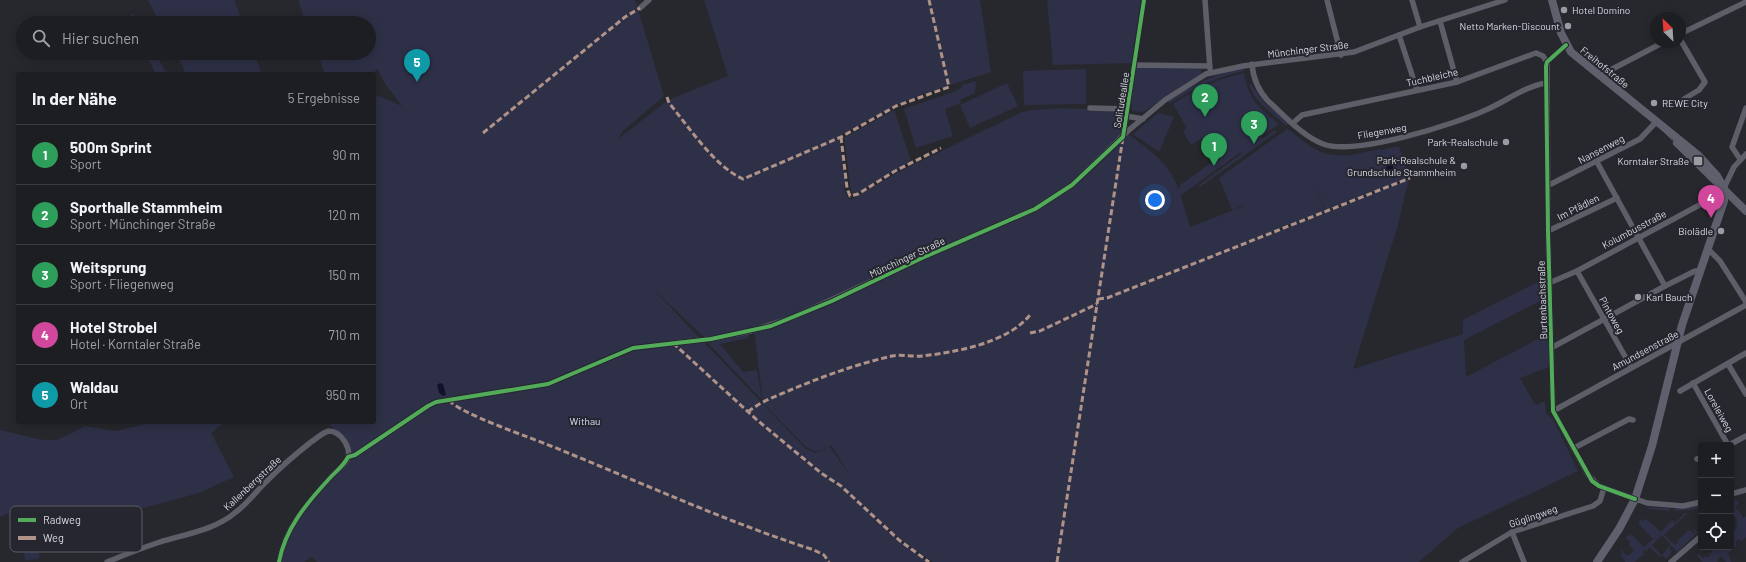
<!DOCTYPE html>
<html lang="de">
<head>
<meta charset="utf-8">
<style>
	:root { --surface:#1d1e22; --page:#25272a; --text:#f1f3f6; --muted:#a0a2a5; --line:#3b3c40; --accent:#9b9ca2 }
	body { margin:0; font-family:Barlow,sans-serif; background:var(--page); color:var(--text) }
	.controls { position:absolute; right:12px; bottom:12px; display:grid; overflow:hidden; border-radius:4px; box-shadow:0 2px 10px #0003 }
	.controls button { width:36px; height:36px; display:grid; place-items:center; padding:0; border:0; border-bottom:1px solid var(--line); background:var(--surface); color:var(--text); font:20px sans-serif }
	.compass { position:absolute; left:1650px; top:12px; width:36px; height:36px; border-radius:50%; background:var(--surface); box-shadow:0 2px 10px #0003; rotate:335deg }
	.you { position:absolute; left:1155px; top:200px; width:14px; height:14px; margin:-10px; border:3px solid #fff; border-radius:50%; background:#1a73e8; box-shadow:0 0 0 6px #1a73e833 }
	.badge { display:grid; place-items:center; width:26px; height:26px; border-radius:50%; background:var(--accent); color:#fff; font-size:13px; font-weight:700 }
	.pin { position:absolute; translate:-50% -33px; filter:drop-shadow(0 1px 2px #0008) }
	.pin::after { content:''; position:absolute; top:21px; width:14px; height:12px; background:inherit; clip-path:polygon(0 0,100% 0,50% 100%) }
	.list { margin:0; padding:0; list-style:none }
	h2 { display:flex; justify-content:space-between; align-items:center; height:52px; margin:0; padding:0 16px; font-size:17px }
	h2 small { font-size:13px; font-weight:400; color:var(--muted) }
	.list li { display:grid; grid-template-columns:26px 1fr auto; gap:12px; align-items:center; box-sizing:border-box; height:60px; padding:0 16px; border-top:1px solid var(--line) }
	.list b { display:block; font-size:15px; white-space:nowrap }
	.list p { margin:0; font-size:13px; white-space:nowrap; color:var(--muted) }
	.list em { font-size:13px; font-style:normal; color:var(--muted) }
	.icon { flex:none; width:22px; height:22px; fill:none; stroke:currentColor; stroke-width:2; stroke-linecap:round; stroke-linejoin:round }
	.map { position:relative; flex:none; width:1746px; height:562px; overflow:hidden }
	.search { position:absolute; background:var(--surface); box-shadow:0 2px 10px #0003; left:16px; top:16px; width:360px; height:44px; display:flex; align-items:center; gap:10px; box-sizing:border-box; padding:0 14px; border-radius:22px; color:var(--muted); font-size:15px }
	.panel { position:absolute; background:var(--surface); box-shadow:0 2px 10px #0003; left:16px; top:72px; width:360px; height:352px; border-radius:4px }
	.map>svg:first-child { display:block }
</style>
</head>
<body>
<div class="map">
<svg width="1746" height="562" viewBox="0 0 1746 562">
	<rect width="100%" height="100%" fill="#27282d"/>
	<g fill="#2e3047" fill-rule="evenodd">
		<polygon points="148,0 234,0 243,23 160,23"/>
		<path d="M298 0H635L664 96 623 131 618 139 668 100 728 76 704 0H980L991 72 925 93 896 105 839 136 846 179 844 189 849 199H852L902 170 1022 112C1050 106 1092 109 1121 111L1124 116 1120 135 1128 134C1150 150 1170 164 1179 190L1180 185 1224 154 1211 133 1191 145 1183 131 1187 128 1173 104C1200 87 1213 81 1244 73 1249 101 1259 107 1279 124L1261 137 1262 139 1275 130 1277 132 1200 187 1199 185 1241 154V152L1181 195 1180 193 1190 227 1244 206 1247 212 1244 205 1232 210 1219 178 1287 129C1296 135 1305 143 1315 149 1335 161 1360 153 1381 149L1382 153V150L1399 146 1409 178 1326 211 1314 183 1326 213 1409 179 1397 228 1353 369 1463 334V320L1547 277 1548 297 1464 340 1466 377 1549 333V367L1520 378 1534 403 1537 405 1545 401 1546 413 1553 419 1578 471 1458 528 1419 562H933L900 539 855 499 899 540 929 562H317L312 557 304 562H279L297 518 344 464 347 448 328 422H374V94L402 106 386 85 377 69 372 74H322L324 70 317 53H369V23H306ZM1312 216 1313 218 1258 238V237ZM652 288 705 338 754 328 763 403 806 447 816 452 831 445 850 475 829 446 816 453 806 449Z"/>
		<polygon points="1047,0 1141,0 1132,63 1053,65"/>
		<polygon points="134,14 139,23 128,23 125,18"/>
		<polygon points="145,53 155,53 167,74 156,74"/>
		<polygon points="176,53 254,53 262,74 186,74"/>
		<polygon points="1202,67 1201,74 1143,112 1132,111 1131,98 1136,68"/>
		<path d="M1244 68V71C1216 77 1194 88 1170 103L1167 101C1194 84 1212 75 1244 68Z"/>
		<polygon points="1086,69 1086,104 1024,105 1023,71"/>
		<polygon points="976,81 975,93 960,100 961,103 945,109 953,136 916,148 904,109 956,91 962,87 962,85"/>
		<polygon points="1007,83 1018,106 970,128 960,105"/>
		<polygon points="1251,84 1264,102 1289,123 1286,126 1261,104 1254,96 1249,85"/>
		<polygon points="894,110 911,161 855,195 851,191 844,138"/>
		<polygon points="1158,113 1174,117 1159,152 1133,134"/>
		<polygon points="749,334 749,338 720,344 743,372 757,370 762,400 708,343"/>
		<polygon points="154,422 225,422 211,433 234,477 199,493 133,511 83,520 85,534 38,543 40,558 25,561 19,509 0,517 0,430 42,440 58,440 85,426 116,431"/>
		<polygon points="1736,500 1739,503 1735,507 1744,518 1746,516 1746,537 1742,541 1739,539 1735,543 1737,545 1728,553 1731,562 1726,562 1721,556 1717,562 1702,562 1697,555 1698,554 1703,558 1706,556 1707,558 1710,555 1708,553 1711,554 1712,552 1711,551 1715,550 1714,548 1716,549 1718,547 1731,547 1731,531 1736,530 1737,520 1731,511 1731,502"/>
		<polygon points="1701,505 1700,509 1675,511 1675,508"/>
		<polygon points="1648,507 1670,508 1670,511 1647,509"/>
		<polygon points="1683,513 1688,513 1664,535 1675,545 1678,543 1677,541 1689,530 1695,533 1693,527 1698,532 1677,552 1672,546 1669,547 1670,544 1662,535 1652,545 1662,556 1660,557 1649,547 1647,551 1645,550 1643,552 1645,555 1642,555 1635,562 1625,562 1624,559 1620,556 1623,554 1620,550 1621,549 1627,556 1634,551 1629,544 1631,542 1626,538 1630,534 1632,537 1635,534 1634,537 1644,547 1653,539 1638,523 1641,519 1643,521 1646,519 1661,532 1672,520 1675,523 1683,515"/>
		<polygon points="1669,547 1672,552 1666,559 1662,555"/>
	</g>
	<g fill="#12122d">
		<polygon points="1387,161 1392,163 1394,171 1393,175 1389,177 1386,172"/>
		<polygon points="440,383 443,384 446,395 443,396 439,393 437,385"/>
	</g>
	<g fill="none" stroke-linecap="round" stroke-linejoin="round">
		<g stroke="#5d5e68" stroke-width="5.5">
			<polyline points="1205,0 1210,69"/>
			<polyline points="1327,0 1341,55"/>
			<polyline points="1412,0 1420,27"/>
			<polyline points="640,8 649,0"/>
			<polyline points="1440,21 1457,82"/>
			<polyline points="1680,34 1746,2"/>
			<polyline points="1399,35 1417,90"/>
			<polyline points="1680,39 1705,82 1699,90 1684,99"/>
			<polyline points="1547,62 1548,231 1553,411 1588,475 1599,486 1647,503 1683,506 1701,502"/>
			<polyline points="1547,62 1566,45"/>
			<path d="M1252 64C1253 79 1258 90 1268 101 1284 115 1302 136 1323 144 1355 156 1456 124 1488 109 1506 101 1526 86 1546 83"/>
			<polyline points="1599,76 1664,42"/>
			<polyline points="1090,108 1127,109"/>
			<polyline points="1126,116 1143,119"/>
			<polyline points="1293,123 1302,115 1457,82 1536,53 1543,56 1547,62"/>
			<polyline points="1123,137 1134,65 1209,66"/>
			<polyline points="1740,159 1732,147 1746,108"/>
			<polyline points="1597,162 1665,286"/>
			<polyline points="1548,184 1551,184 1640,139 1656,122"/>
			<polyline points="1548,231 1617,198"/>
			<polyline points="1708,249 1720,261 1746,302"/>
			<polyline points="1577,271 1631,367"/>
			<polyline points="1549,283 1577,271 1718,195 1723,190 1734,167 1746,154"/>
			<polyline points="674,343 711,339 751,331 794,317 922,258 1035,209 1072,185 1129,130 1165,100 1206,74 1243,66 1354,52 1420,27 1505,0"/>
			<polyline points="1551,348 1665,286 1695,271 1701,271"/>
			<polyline points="1728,364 1746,394"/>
			<polyline points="1693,383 1728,445"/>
			<polyline points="1680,391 1746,353"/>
			<polyline points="1553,411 1746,305"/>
			<polyline points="1729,445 1746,436"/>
			<polyline points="1574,448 1629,419 1633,420"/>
			<polyline points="1697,459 1701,458"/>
			<polyline points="1731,494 1746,490"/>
			<polyline points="1512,532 1524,562"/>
			<path d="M107 562C124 555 142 548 160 542 186 534 215 530 236 512 248 503 257 490 268 480 281 466 296 454 311 442 316 439 323 432 329 431 341 431 351 448 348 458 345 466 335 471 330 478 307 503 285 528 279 562"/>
			<polyline points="1462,562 1512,532 1593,506 1600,501 1604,488"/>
			<polyline points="1671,562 1701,536"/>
		</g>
		<g stroke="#5f606d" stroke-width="8">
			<polyline points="1552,0 1561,33 1571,52 1698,155 1717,176 1724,188 1724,201 1682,325 1652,446 1635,499 1619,529 1597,562"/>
			<polyline points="1677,143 1746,211"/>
		</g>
		<g stroke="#5e5f66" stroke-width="1">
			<polyline points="1550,0 1559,34 1569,51 1655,123 1746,213"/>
			<polyline points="1684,143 1719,179"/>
		</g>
		<g stroke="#af9288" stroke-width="3" stroke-dasharray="6 3" stroke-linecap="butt">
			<path d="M667 97 669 103C689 127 714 166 743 179L841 137 896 106 949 87 929 0"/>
			<polyline points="483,133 625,17 640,8"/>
			<polyline points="841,137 847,188 850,196 858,194 895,171 941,148"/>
			<polyline points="1098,299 1107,298 1410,178"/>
			<polyline points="1030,333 1040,331 1097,304"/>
			<polyline points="673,343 757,420 821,473 841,486 899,540 929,562"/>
			<path d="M449 400C458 413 532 438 551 446 638 481 724 521 814 550L824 555 829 562"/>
			<path d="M748 412C760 402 774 397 788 391 821 377 857 364 892 356 901 354 912 357 922 356 957 352 1007 343 1030 315"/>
			<polyline points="1057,562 1123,137"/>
		</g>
		<g stroke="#25262f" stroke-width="6">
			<g id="cycleway">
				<polyline points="1566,45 1547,62 1546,66 1548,231 1553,411 1592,481 1599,486 1635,499"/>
				<path d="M279 562C285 529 306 504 328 480 335 472 343 467 348 457L355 455 428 406 436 402 548 384 633 348 711 339 771 326 832 301 922 258 1035 209 1072 185 1123 137 1144 0"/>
			</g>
		</g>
		<use href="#cycleway" stroke="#51ab58" stroke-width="4"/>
	</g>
	<g fill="#9b9ca2" stroke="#25262f" stroke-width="1.5">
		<circle cx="1564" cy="10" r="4"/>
		<circle cx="1568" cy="26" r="4"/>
		<circle cx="1654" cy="103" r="4"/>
		<circle cx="1506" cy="142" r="4"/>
		<rect x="1693" y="156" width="10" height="10" rx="2"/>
		<circle cx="1464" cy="166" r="4"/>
		<circle cx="1721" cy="231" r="4"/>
		<circle cx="1638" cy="297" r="4"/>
	</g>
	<g text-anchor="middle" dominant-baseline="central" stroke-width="4" stroke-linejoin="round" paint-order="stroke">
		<g font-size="10" fill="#dadbe1" stroke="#25262f" text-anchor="end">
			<text x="1572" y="10" text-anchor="start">Hotel Domino</text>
			<text x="1560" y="26">Netto Marken-Discount</text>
			<text x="1662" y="103" text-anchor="start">REWE City</text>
			<text x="1498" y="142">Park-Realschule</text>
			<text x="1456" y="160">Park-Realschule &amp;<tspan x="1456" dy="12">Grundschule Stammheim</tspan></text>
			<text x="1689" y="161">Korntaler Straße</text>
			<text x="1713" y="231">Biolädle</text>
			<text x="1646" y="297" text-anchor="start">Karl Bauch</text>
		</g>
		<g font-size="10" fill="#dadbe1" stroke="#25262f">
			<text transform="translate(1308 49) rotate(-7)">Münchinger Straße</text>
			<text transform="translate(1605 67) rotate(39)">Freihofstraße</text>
			<text transform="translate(1432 77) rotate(-13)">Tuchbleiche</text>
			<text transform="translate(1121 100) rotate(-81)">Solitudeallee</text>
			<text transform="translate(1382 131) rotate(-10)">Fliegenweg</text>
			<text transform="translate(1601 149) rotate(-28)">Nansenweg</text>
			<text transform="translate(1578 207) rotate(-27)">Im Pfädlen</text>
			<text transform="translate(1634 229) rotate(-28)">Kolumbusstraße</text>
			<text transform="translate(907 257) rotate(-25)">Münchinger Straße</text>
			<text transform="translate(1542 300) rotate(-92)">Burtenbachstraße</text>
			<text transform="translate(1612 315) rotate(61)">Pintoweg</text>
			<text transform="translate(1645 350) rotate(-28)">Amundsenstraße</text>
			<text transform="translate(1719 410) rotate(61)">Loreleiweg</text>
			<text transform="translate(252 483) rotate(-43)">Kallenbergstraße</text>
			<text transform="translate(1533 516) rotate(-19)">Güglingweg</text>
		</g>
		<g font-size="10" fill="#dce0f9" stroke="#25262f">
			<text x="585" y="421">Withau</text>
		</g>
	</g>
	<rect x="10" y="506" width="132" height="46" rx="6" fill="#25262f" stroke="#5b5c64" stroke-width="1"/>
	<rect x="18" y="518" width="18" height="4" fill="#51ab58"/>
	<rect x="18" y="536" width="18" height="4" fill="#af9288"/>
	<g font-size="11" fill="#dadbe1">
		<text x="43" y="524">Radweg</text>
		<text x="43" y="542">Weg</text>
	</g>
</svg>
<div class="controls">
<button>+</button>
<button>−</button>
<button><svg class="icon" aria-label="locate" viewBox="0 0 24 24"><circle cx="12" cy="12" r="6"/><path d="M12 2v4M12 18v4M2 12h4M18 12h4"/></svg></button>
</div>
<svg class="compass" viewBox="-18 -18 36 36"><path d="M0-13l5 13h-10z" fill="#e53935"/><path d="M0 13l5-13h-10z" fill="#a0a2a5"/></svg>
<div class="you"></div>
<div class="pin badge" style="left:1214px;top:166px;background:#2e9e5b">1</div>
<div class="pin badge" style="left:1205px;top:117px;background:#2e9e5b">2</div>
<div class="pin badge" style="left:1254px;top:144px;background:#2e9e5b">3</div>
<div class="pin badge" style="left:1711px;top:218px;background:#d1479c">4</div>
<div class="pin badge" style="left:417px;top:82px;background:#0f9aa8">5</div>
<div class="search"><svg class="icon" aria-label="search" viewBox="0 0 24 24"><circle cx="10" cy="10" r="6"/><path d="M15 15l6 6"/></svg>Hier suchen</div>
<section class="panel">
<h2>In der Nähe<small>5 Ergebnisse</small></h2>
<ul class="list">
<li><span class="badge" style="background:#2e9e5b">1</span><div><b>500m Sprint</b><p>Sport</p></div><em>90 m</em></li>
<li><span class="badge" style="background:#2e9e5b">2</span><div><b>Sporthalle Stammheim</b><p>Sport · Münchinger Straße</p></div><em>120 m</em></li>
<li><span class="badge" style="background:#2e9e5b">3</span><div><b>Weitsprung</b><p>Sport · Fliegenweg</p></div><em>150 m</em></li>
<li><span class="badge" style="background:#d1479c">4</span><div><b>Hotel Strobel</b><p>Hotel · Korntaler Straße</p></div><em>710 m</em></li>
<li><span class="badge" style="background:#0f9aa8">5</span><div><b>Waldau</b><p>Ort</p></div><em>950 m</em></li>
</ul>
</section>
</div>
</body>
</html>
